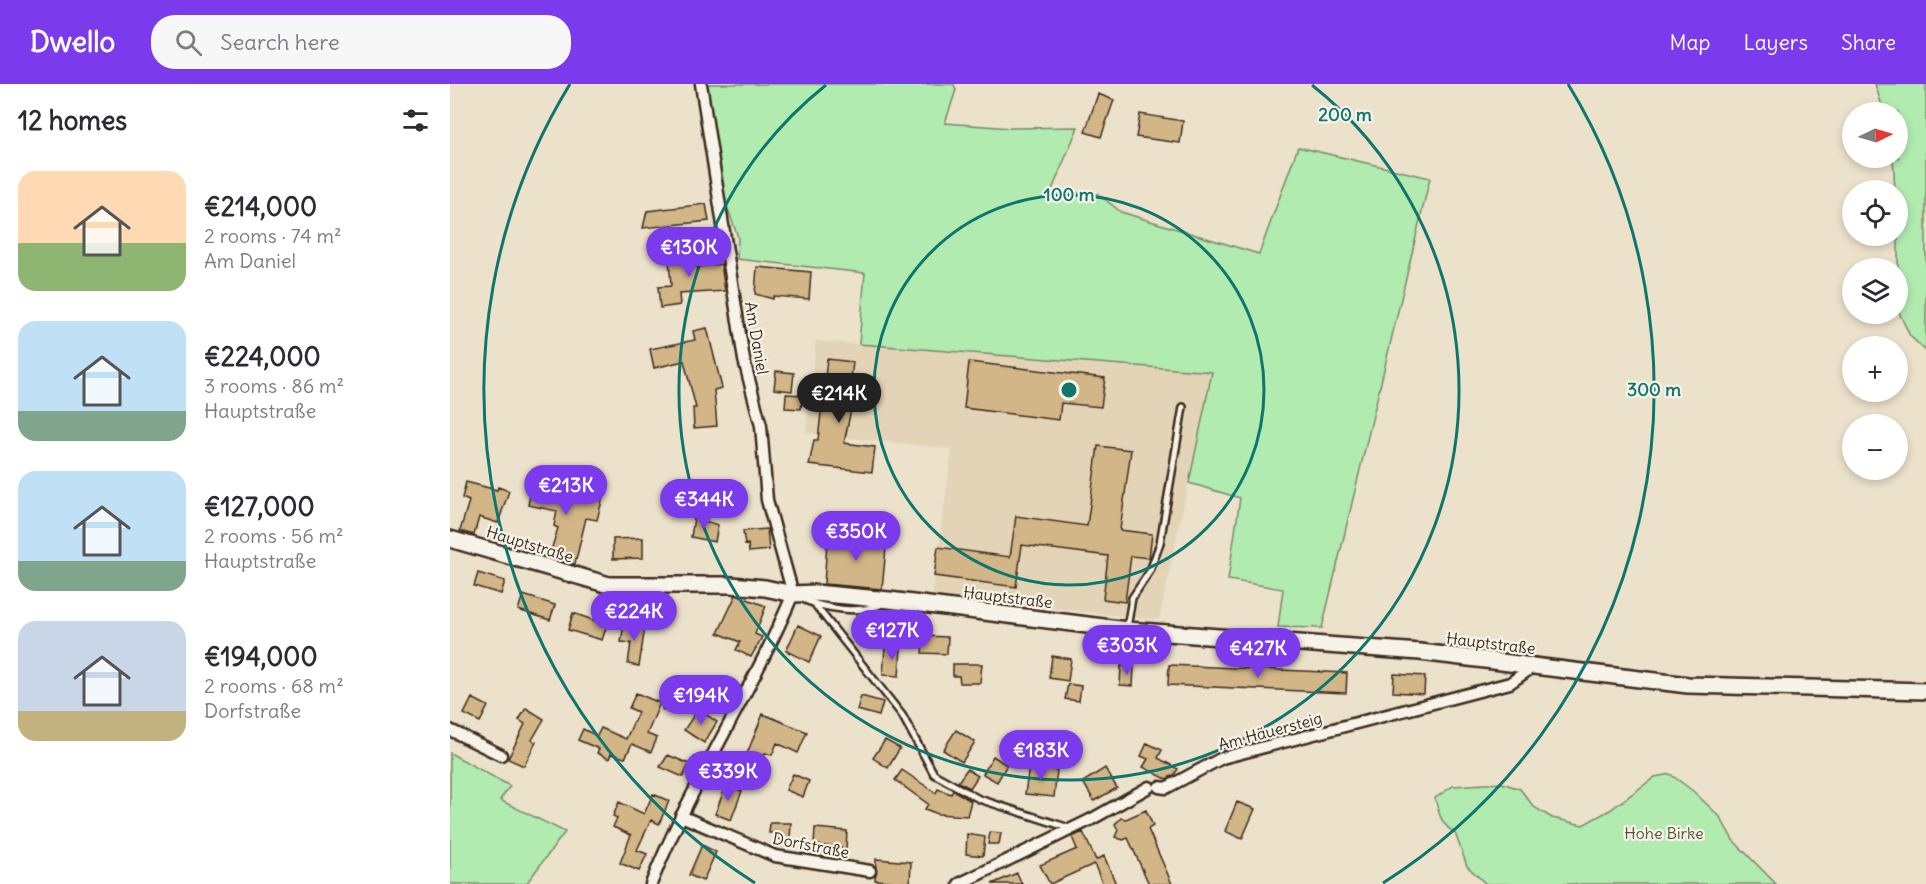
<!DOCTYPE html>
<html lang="en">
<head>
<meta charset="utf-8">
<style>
  :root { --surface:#fff; --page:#f7f7f7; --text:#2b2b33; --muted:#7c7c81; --accent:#7c3aed }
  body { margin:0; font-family:Delius,sans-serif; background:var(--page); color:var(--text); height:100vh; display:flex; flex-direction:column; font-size:22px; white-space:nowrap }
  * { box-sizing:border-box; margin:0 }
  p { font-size:20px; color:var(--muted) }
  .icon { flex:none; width:33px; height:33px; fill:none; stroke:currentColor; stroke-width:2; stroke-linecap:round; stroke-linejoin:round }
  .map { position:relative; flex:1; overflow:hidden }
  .sheet { display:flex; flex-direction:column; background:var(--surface); width:450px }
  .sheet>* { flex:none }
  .needle { width:39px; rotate:85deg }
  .controls { position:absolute; left:1392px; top:18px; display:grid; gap:12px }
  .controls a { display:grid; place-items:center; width:66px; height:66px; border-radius:50%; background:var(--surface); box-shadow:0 3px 9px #0003; font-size:30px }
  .price { position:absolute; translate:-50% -51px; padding:0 14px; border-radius:21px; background:var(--accent); color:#fff; font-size:20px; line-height:39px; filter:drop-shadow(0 2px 3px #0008) }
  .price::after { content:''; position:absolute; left:50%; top:36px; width:18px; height:14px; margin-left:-9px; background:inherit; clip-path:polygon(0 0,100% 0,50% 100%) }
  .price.selected { background:#222; color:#fff }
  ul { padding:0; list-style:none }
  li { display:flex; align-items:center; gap:18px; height:150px; padding:0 18px }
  li span { display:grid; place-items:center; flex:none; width:168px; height:120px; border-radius:18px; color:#555 }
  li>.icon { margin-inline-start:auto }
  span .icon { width:72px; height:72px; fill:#fffc; stroke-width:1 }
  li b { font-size:26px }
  h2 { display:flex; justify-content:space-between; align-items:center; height:72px; padding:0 18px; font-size:26px }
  header { display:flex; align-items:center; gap:36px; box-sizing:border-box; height:84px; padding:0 30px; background:var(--accent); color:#fff }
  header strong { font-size:28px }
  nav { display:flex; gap:33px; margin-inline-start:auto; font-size:21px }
  .search { width:420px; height:54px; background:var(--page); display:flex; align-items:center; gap:15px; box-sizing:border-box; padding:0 21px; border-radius:24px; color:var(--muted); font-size:22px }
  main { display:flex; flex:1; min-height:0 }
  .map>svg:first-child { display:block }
</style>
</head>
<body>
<header>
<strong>Dwello</strong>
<div class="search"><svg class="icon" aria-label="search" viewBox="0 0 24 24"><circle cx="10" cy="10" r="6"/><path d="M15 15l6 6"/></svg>Search here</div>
<nav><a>Map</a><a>Layers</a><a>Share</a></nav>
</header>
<main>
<section class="sheet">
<h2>12 homes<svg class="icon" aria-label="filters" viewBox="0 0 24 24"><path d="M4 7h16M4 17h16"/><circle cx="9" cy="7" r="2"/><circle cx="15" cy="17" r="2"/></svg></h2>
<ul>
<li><span style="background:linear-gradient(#ffd9b3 60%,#8fb573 0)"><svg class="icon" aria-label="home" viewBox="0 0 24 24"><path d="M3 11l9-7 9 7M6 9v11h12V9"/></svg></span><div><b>€214,000</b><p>2 rooms · 74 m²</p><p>Am Daniel</p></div></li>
<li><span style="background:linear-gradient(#bfe0f5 75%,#7fa58c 0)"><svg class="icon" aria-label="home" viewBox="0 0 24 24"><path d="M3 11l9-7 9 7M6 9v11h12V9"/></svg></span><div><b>€224,000</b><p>3 rooms · 86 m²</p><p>Hauptstraße</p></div></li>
<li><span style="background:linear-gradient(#bfe0f5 75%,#7fa58c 0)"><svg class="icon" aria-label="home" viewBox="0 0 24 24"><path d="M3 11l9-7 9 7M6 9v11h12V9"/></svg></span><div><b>€127,000</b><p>2 rooms · 56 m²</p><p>Hauptstraße</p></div></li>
<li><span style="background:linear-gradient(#c9d6e8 75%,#c2b280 0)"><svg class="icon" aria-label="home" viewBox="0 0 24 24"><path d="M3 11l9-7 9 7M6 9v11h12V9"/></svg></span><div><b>€194,000</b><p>2 rooms · 68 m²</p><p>Dorfstraße</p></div></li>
</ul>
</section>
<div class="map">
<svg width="1476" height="800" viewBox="0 0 1476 800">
  <rect width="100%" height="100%" fill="#ece1cb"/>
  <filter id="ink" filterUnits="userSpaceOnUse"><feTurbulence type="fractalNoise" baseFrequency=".0167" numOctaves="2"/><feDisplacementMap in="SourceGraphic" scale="12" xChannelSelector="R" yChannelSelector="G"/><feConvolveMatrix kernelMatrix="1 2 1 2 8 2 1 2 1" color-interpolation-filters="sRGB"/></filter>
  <g filter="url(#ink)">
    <path fill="#e4d4b7" d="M366,257L762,288L709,536L482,511L502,365L356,349Z"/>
    <path fill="#b1ebb0" stroke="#768a67" stroke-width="1.5" d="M256,0H504L506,6L495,39L561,44L628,43L601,108L648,110L671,128L809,170L848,63L980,94L872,544L828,543L833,505L778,496L790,414L739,399L762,288L409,260L415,189L287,175L288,153L275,117Z
      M1425,0H1476V267L1460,252L1448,226V106H1445L1443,74H1448V28H1434Z
      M0,669L60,702L50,716L115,748L76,800H0Z
      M1220,690L1243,707L1270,733L1283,756L1326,800H1036L1017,782L1005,749C991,741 989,730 985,714L1003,702L1052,699L1070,705L1084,723L1102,734L1133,741L1160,726L1205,693Z"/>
    <path fill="#d2b687" stroke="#3b2a1e" stroke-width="1.5" d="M648,10L664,16L651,53L635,48Z
      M690,30L733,37L730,59L686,53Z
      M256,120L259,137L193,144L197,127Z
      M237,160L240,184L271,180L275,207L229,210L230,221L210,224L208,203L221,202L218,162Z
      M307,183L361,188L359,215L323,212V215L305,210Z
      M257,244L272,304L264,306L267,342L244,344L243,324H246L234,277L204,284L200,265L245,256L243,247Z
      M377,275L403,278L400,304H404L403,316L394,359L425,363L422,388L359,381L364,356H368Z
      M519,278L655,294L651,323L611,319L609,336L514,324Z
      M326,287L344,289L342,307L324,305Z
      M336,310L353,311L351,325L335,324Z
      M648,362L681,366L670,446L702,450L699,474L681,472L675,518L653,515L658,472L572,461L566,503L484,492L488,463L560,473L566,432L637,442Z
      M83,397L153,413L147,436L136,434L125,480L99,473L108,444L104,442L107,427L78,421Z
      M16,398L47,406L48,403L59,407L48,439L29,433L24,451L10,447L19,417L12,414Z
      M244,434L268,441L265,458L241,453Z
      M317,445L319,466L299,468L298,460L295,461L293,447Z
      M391,450L437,454L432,505L374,500L377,459L390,460Z
      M193,454V474L163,475V455Z
      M28,489L55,497L51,510L24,502Z
      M73,511L105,521L100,536L68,526Z
      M286,511L316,522L305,550L312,553L301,573L286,566L290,558L268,549Z
      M123,529L157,541L152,556L118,546Z
      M412,538L425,540L424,551L434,552L433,562L410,560Z
      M174,540L195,543L189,582L178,580L181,559L171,558Z
      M348,541L371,552L359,578L336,567Z
      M473,552L498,553L497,570L472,569Z
      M435,563L451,564L449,592L433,591Z
      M602,572L621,575L618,597L599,594Z
      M503,580H532L530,599H510L509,592H503Z
      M719,581L897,589L896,609L718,601Z
      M671,582H684L683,602L670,601Z
      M944,590L975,592L974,610L943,608Z
      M618,600L631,602L629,617L615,615Z
      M186,609L210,619L197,650L207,654L201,668L182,660L175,674L161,670L159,675L147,669L149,665L128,656L133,645L147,652L151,644L176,655L188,628L179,624Z
      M217,612L230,618L224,630L212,625Z
      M411,612L433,618L429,632L407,626Z
      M22,614L38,622L30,638L14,630Z
      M76,624L94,635L82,656L86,658L74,682L58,675L75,640L69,636Z
      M248,625L267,638L254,659L234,646Z
      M313,630L357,648L348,669L327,659L322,671L315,669L309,683L294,677Z
      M506,646L525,658L512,678L493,666Z
      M435,656L450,664L438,684L423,674Z
      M697,659L712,666L708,674L728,685L724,691L716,695L693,683L698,675L691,672Z
      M218,671L239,680L233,693L210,683Z
      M543,672L557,681L547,698L533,690Z
      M579,679L587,684L607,686L604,713L575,710L578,689L575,682Z
      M655,684L667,704L644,717L633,698Z
      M517,685L528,692L520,704L508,698Z
      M452,686L486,709L488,705L501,710L503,706L521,717L517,732L488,730L475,725L478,720L445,696Z
      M343,690L359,697L353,713L336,706Z
      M276,701L292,707L281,736L265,730Z
      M203,710L219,717L209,740L201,736L187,766L197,770L189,787L170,779L181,751L163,743L167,734L163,732L169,718L194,730Z
      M787,718L805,725L792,755L775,747Z
      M696,726L703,742L698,745L722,800H699L678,754L673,756L665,753L668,746L665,740L671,734L676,735Z
      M320,739H341L340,756L325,755V749H319Z
      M365,744L397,747L396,764L364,761Z
      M540,748L551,749L549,760H538Z
      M633,748L646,776L654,772L666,800H653L644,780L600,800L590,781L627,765L622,753Z
      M517,750L535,753L533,772L516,770Z
      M252,761L266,768L253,797L239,791Z
      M426,775L461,778L460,799L425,796Z
      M567,789L572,800H542Z"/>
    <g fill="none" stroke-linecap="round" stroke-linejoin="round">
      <g stroke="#3b2a1e" stroke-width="10">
        <path id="lane" d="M350,514C372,524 412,532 434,519
          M366,522L452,631L484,690L529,715L619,744
          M677,544L682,514L700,487L710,459L733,323"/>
      </g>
      <g stroke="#3b2a1e" stroke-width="15">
        <path id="street" d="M0,646L51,671
          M709,703L716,704L772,674L1060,599L1084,582
          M231,732L325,772L420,787
          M201,800C241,700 301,609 343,510L317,416L311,342L294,276L251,0
          M509,800L642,735L699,703"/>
      </g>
      <g stroke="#3b2a1e" stroke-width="20">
        <path id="secondary" d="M0,455L159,501H281L315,504L343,510L365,509L439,516L677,546L970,568L1238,601L1476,607"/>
      </g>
      <use href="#lane" stroke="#f7f3e8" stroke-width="5"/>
      <use href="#street" stroke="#f7f3e8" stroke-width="10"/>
      <use href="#secondary" stroke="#f7f3e8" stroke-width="15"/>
    </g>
  </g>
  <g fill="none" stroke="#0f766e" stroke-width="3">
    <circle cx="619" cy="306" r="195"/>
    <path d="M862 1A390 390 0 1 1 376 1"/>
    <path d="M305 799A585 585 0 0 1 120 0M1118 0A585 585 0 0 1 933 799"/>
  </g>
  <g text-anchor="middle" stroke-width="4.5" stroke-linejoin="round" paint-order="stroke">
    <g font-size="16" fill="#3b2a1e" stroke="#f7f3e8">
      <text transform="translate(307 254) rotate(80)" y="6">Am Daniel</text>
      <text transform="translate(80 460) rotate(17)" y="6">Hauptstraße</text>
      <text transform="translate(558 513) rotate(7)" y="6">Hauptstraße</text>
      <text transform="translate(1041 559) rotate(7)" y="6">Hauptstraße</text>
      <text transform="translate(820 647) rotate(-15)" y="6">Am Häuersteig</text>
      <text transform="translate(361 761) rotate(11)" y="6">Dorfstraße</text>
    </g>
    <g font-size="16" fill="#53513b" stroke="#f7f3e8">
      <text x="1214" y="755">Hohe Birke</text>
    </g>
  </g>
  <circle cx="619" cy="306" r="9" fill="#0f766e" stroke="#f7f3e8" stroke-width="3"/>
  <g font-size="18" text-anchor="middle" font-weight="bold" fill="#0f766e" stroke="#f7f3e8" stroke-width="4.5" stroke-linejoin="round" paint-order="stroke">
    <text x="895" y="37">200 m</text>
    <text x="619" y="117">100 m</text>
    <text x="1204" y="312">300 m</text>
  </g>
</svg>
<div class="controls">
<a><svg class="needle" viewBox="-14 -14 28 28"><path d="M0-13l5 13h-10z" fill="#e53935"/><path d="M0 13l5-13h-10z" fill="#7c7c81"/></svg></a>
<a><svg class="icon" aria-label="locate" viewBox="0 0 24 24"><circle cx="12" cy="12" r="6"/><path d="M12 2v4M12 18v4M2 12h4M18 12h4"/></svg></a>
<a><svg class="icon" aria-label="layers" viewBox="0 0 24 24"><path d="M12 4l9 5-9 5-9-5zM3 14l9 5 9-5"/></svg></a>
<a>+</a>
<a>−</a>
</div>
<b class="price" style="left:239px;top:194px">€130K</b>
<b class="price selected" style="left:389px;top:340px">€214K</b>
<b class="price" style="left:116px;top:432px">€213K</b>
<b class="price" style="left:254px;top:446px">€344K</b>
<b class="price" style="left:406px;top:478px">€350K</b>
<b class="price" style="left:184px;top:558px">€224K</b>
<b class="price" style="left:442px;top:577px">€127K</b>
<b class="price" style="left:677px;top:592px">€303K</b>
<b class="price" style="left:808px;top:595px">€427K</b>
<b class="price" style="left:251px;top:642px">€194K</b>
<b class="price" style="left:591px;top:697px">€183K</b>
<b class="price" style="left:278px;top:718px">€339K</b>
</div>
</main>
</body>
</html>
